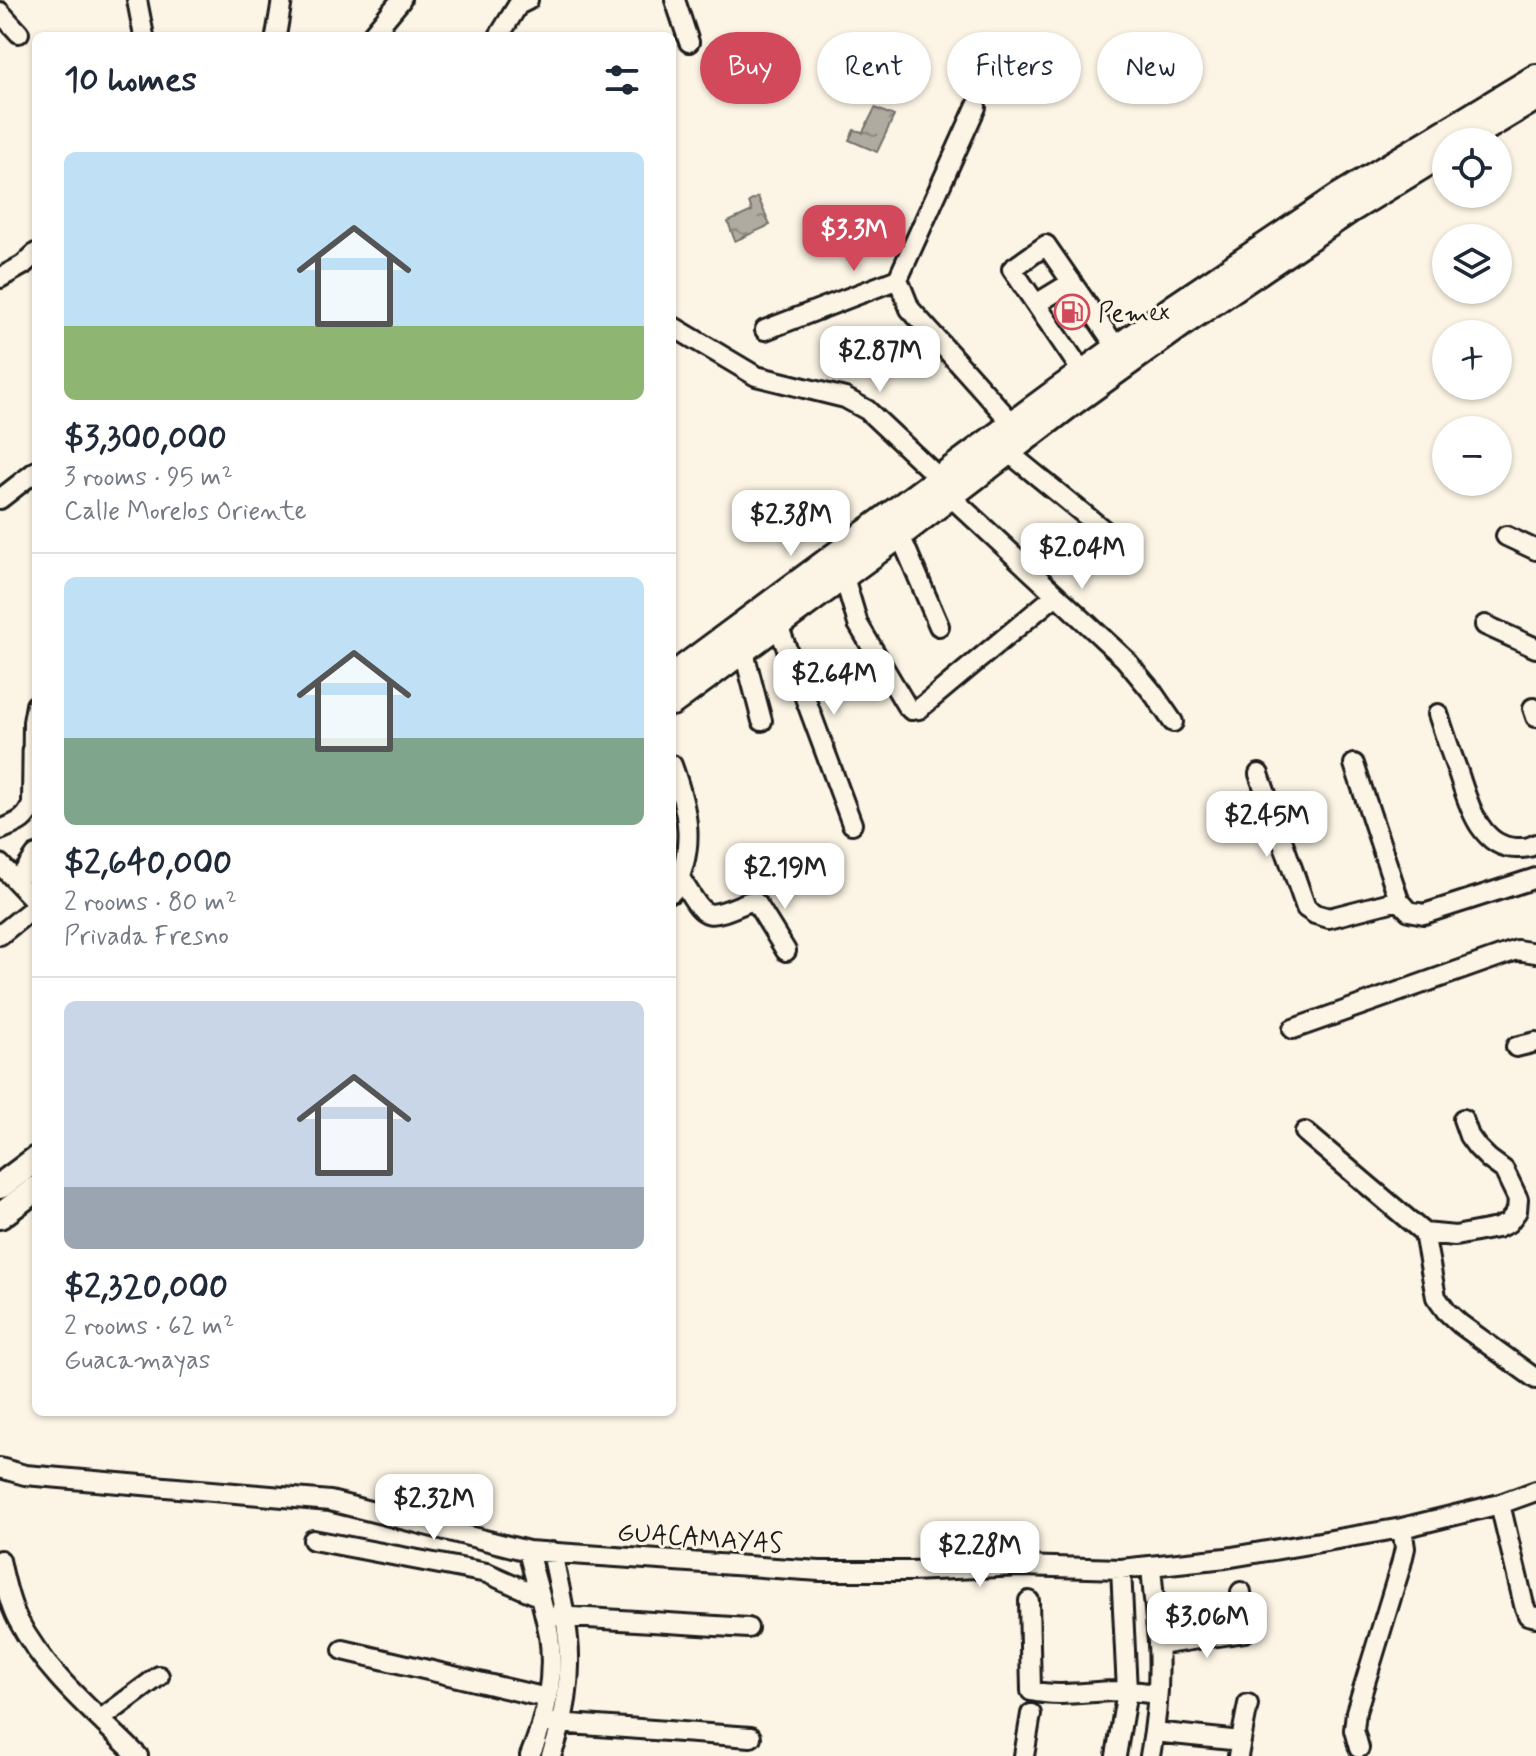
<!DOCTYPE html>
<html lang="en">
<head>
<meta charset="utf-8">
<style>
  :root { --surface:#fff; --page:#f6f6f7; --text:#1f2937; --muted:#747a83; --line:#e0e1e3; --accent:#d1495b }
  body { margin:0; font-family:Mynerve,sans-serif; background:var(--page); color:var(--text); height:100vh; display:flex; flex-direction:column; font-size:30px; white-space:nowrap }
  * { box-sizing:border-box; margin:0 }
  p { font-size:26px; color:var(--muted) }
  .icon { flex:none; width:44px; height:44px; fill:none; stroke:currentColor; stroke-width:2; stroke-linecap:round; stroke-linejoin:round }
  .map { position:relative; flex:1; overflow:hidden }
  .sheet { position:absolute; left:32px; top:32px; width:644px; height:1384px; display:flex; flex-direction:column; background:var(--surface); border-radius:12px; box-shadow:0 2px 6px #0004 }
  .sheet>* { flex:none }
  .banner { position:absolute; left:700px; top:32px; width:716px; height:72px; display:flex; gap:16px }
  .buttons { position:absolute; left:1432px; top:128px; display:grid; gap:16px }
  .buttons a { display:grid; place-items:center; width:80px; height:80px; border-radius:50%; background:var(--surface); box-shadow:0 2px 6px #0004; font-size:40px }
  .price { position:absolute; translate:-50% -68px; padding:0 18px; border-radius:16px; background:#fff; color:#222; font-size:26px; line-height:52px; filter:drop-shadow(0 2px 4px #0008) }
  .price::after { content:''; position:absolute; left:50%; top:48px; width:24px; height:18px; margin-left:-12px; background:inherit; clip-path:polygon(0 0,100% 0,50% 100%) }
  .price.on { background:var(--accent); color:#fff }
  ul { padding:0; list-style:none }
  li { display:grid; align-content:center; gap:16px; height:424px; padding:0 32px }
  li+li { border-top:2px solid var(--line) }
  li span { display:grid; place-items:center; height:248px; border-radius:12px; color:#555 }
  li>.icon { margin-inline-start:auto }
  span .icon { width:144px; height:144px; fill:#fffc; stroke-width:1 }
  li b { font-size:34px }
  h2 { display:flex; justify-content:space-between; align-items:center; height:96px; padding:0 32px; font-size:34px }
  .pill { padding:0 28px; border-radius:36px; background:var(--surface); box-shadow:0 2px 6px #0004; font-size:28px; line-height:72px }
  .pill.on { background:var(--accent); color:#fff }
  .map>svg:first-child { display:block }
</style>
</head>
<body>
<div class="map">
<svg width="1536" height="1756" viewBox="0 0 1536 1756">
  <defs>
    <pattern id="water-ripples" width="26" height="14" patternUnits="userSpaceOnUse" patternTransform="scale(2)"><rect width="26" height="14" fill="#b0aba1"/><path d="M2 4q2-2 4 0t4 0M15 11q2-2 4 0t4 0" fill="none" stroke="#8e8a82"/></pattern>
  </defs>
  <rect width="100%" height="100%" fill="#fcf5e5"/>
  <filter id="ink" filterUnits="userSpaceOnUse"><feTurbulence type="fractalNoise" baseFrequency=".0125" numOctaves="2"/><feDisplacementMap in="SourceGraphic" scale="16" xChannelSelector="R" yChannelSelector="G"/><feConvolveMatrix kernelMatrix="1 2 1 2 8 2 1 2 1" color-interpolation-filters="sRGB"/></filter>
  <g filter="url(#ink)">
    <path fill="url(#water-ripples)" stroke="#75726c" stroke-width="2" d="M875,108L894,116L877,152L849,140L854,130L863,132Z
      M758,197L770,225L735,241L728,222L752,211L749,202Z"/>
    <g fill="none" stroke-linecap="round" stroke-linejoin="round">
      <g stroke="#1c1c1c" stroke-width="24">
        <path id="minor" d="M137,0L144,36
          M675,0L689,42
          M0,12L19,33
          M276,36L282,0
          M371,36L401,0
          M499,36L518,5L528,0
          M0,278L23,265L36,253
          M898,279L976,107
          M1036,304L1072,282
          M672,326L756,376L845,398L867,410L939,478
          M765,330L898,279L910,309L1013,424
          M1083,373L1012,269L1046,245L1117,348
          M1008,452L1117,541
          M950,496L1125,659L1153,693L1173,722
          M0,499L36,471
          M900,535L939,626
          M1506,536L1536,550
          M844,577L858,624L906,705L911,710L919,709L1056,595
          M778,625L852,824
          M1485,625L1536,648
          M746,649V660L762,721
          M1533,708L1536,717
          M1438,714C1444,732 1450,751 1457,769C1467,798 1478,849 1518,848C1525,848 1529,848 1536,844
          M1354,764L1399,900L1409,911L1424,914L1536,878
          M672,765C688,809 697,850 672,892
          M1259,774L1306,908L1315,914L1329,918L1399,900
          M0,830C16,823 26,821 32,804L33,722L36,705
          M0,864L36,902
          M680,878C706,918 701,922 748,902L753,901L757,904L786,951
          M17,882L36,855
          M0,935L36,906
          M1293,1029L1517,950L1536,953
          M1516,1047L1536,1042
          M1305,1132L1424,1233L1436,1297L1446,1311L1460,1324L1536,1379
          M1424,1233L1455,1236L1497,1228L1508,1223L1517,1211L1518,1199L1504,1170L1489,1159L1477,1147L1469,1136L1463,1119
          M0,1468L25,1475L330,1501L528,1551L820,1571H910L1021,1566L1121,1569L1226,1558L1402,1528L1500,1504L1536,1491
          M1500,1504L1524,1605L1528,1615L1536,1617
          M313,1540L487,1573L539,1596
          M528,1551C535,1579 544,1607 549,1635C555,1675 546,1719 530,1756
          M0,1560C4,1579 9,1603 18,1620C46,1674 96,1714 138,1756
          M1029,1601L1031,1691C1061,1698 1095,1690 1126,1691C1136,1691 1147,1693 1157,1694
          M556,1616L748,1628
          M1158,1645L1245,1632L1241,1592
          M343,1650L547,1698
          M101,1719L159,1676
          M542,1722L751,1737
          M1154,1732L1241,1741
          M1359,1748L1354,1730L1356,1712L1401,1565L1405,1548L1402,1528
          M551,1756C565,1720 572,1677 568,1639C565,1610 558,1581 552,1552
          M1024,1756L1031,1714
          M1116,1756L1127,1691L1121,1569
          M1150,1756C1157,1719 1160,1680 1158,1642C1156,1617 1153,1592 1151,1566
          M1238,1756L1248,1704"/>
      </g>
      <g stroke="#1c1c1c" stroke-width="30">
        <path id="major" d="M1463,142L1536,98
          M672,676L1058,390L1174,307L1339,196L1536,77
          M672,703L900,535L1067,407L1185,322L1349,211L1446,152
          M0,1186L36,1159
          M0,1216L36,1189"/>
      </g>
      <use href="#minor" stroke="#fcf5e5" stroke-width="18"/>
      <use href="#major" stroke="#fcf5e5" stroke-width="24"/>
    </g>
  </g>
  <defs>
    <g id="fuel-ring" transform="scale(1.8)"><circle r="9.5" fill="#fcf5e5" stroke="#d1495b" stroke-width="1.5"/><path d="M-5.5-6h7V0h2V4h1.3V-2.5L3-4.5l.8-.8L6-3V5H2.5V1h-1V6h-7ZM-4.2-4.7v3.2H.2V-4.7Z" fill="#d1495b"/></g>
  </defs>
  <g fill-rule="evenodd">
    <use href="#fuel-ring" x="1072" y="312"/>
  </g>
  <g text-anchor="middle" stroke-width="6" stroke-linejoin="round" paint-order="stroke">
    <g font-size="26" fill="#1c1c1c" stroke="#fcf5e5" text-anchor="start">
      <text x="1098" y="321">Pemex</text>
    </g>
    <g font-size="26" fill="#1c1c1c" stroke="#fcf5e5">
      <text transform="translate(700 1537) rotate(4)" y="9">GUACAMAYAS</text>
    </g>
  </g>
</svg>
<div class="buttons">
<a><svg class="icon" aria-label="locate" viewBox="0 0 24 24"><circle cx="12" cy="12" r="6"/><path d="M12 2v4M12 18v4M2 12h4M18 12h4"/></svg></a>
<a><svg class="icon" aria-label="layers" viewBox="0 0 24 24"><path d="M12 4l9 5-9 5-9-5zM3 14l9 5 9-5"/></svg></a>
<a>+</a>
<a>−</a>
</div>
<b class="price on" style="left:854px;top:273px">$3.3M</b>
<b class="price" style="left:880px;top:394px">$2.87M</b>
<b class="price" style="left:791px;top:558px">$2.38M</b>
<b class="price" style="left:1082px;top:591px">$2.04M</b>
<b class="price" style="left:834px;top:717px">$2.64M</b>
<b class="price" style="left:1267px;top:859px">$2.45M</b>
<b class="price" style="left:785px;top:911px">$2.19M</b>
<b class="price" style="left:434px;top:1542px">$2.32M</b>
<b class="price" style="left:980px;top:1589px">$2.28M</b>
<b class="price" style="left:1207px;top:1660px">$3.06M</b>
<div class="banner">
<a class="pill on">Buy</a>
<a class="pill">Rent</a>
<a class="pill">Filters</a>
<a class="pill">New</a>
</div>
<section class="sheet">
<h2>10 homes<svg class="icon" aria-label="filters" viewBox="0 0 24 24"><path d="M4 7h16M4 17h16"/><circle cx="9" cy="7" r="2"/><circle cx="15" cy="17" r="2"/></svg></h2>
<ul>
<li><span style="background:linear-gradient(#bfe0f5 70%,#8fb573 0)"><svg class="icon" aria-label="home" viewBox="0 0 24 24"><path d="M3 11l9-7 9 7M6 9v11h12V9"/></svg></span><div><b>$3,300,000</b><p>3 rooms · 95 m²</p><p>Calle Morelos Oriente</p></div></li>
<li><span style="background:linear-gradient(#bfe0f5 65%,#7fa58c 0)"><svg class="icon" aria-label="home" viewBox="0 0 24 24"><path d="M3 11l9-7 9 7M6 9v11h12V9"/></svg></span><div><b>$2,640,000</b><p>2 rooms · 80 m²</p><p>Privada Fresno</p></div></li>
<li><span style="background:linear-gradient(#c9d6e8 75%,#9aa5b1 0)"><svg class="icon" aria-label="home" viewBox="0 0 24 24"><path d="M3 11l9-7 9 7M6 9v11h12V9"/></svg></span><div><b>$2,320,000</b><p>2 rooms · 62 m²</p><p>Guacamayas</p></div></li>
</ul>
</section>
</div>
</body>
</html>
